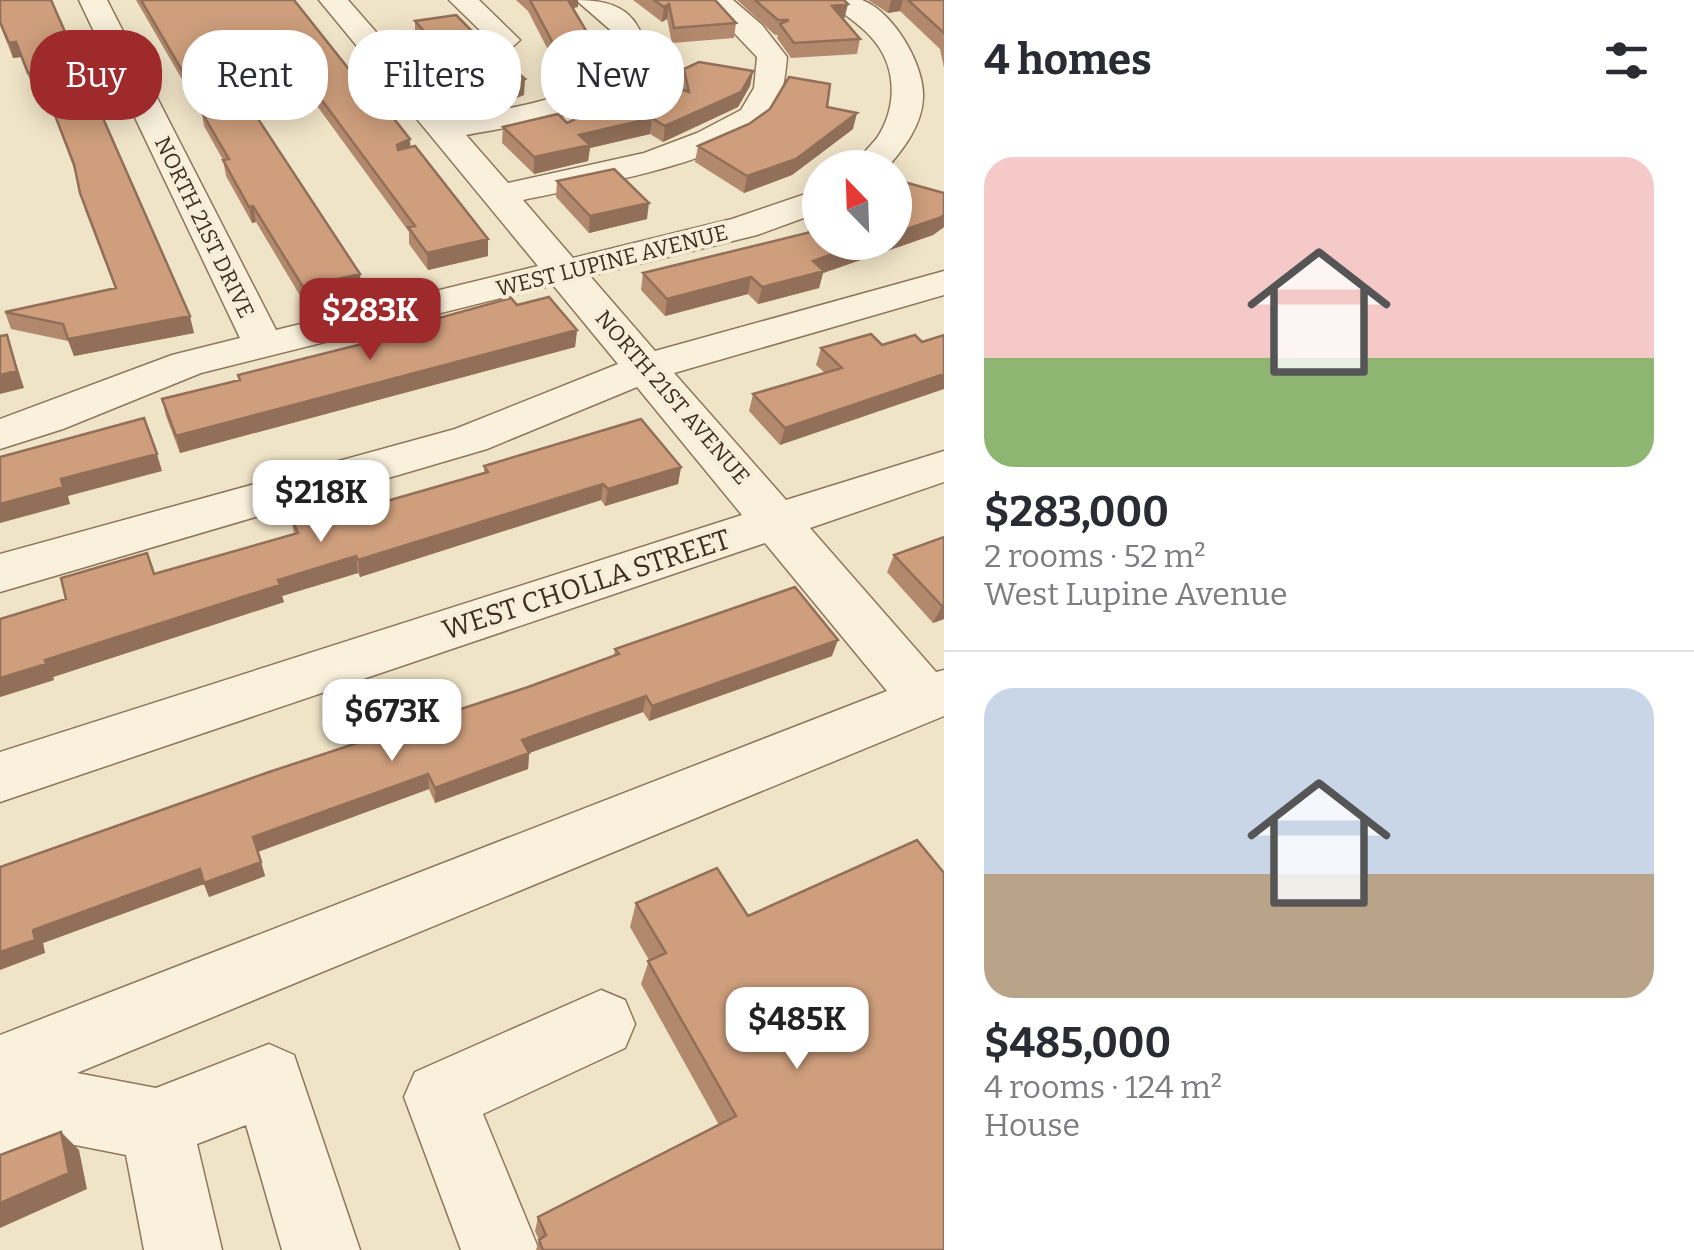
<!DOCTYPE html>
<html lang="en">
<head>
<meta charset="utf-8">
<style>
  :root { --surface:#fff; --page:#f2f2f3; --text:#2b2b33; --muted:#7c7c81; --line:#e1e1e2; --accent:#9e2a2b }
  body { margin:0; font-family:Bitter,serif; background:var(--page); color:var(--text); height:100vh; display:flex; flex-direction:column; font-size:38px; white-space:nowrap }
  * { box-sizing:border-box; margin:0 }
  p { font-size:32px; color:var(--muted) }
  .icon { flex:none; width:55px; height:55px; fill:none; stroke:currentColor; stroke-width:2; stroke-linecap:round; stroke-linejoin:round }
  .map { position:relative; flex:1; overflow:hidden }
  .details { display:flex; flex-direction:column; background:var(--surface); width:750px }
  .details>* { flex:none }
  .guide { position:absolute; left:30px; top:30px; width:762px; height:90px; display:flex; gap:20px }
  .needle { width:65px; rotate:337deg }
  .fabs { position:absolute; left:802px; top:150px; display:grid; gap:20px }
  .fabs a { display:grid; place-items:center; width:110px; height:110px; border-radius:50%; background:var(--surface); box-shadow:0 5px 25px #0003; font-size:50px }
  .price { position:absolute; translate:-50% -85px; padding:0 22px; border-radius:20px; background:#fff; color:#222; font-size:32px; line-height:65px; filter:drop-shadow(0 2px 5px #0008) }
  .price::after { content:''; position:absolute; left:50%; top:60px; width:30px; height:22px; margin-left:-15px; background:inherit; clip-path:polygon(0 0,100% 0,50% 100%) }
  .price.selected { background:var(--accent); color:#fff }
  ul { padding:0; list-style:none }
  li { display:grid; align-content:center; gap:20px; height:530px; padding:0 40px }
  li+li { border-top:2px solid var(--line) }
  li span { display:grid; place-items:center; height:310px; border-radius:30px; color:#555 }
  li>.icon { margin-inline-start:auto }
  span .icon { width:180px; height:180px; fill:#fffc; stroke-width:1 }
  li b { font-size:42px }
  h2 { display:flex; justify-content:space-between; align-items:center; height:120px; padding:0 40px; font-size:42px }
  .chip { padding:0 35px; border-radius:40px; background:var(--surface); box-shadow:0 5px 25px #0003; font-size:35px; line-height:90px }
  .chip.selected { background:var(--accent); color:#fff }
  main { display:flex; flex:1; min-height:0 }
  .map>svg:first-child { display:block }
</style>
</head>
<body>
<main>
<div class="map">
<svg width="944" height="1250" viewBox="0 0 944 1250">
  <rect width="100%" height="100%" fill="#f0e4c8"/>
  <g fill="none" stroke-linecap="round" stroke-linejoin="round">
    <g stroke="#8d765c" stroke-width="3">
      <path id="minor" d="M79,0H107L276,330L538,266L319,0H348L404,64L461,55L487,43L490,40L449,0H479L520,40L495,63L418,80L451,118C501,110 588,100 619,57L615,34L576,0C619,0 640,13 648,57C643,65 638,76 630,83C593,116 514,126 466,135L508,183L644,153L697,133L741,110L754,88L757,57L703,0H733L762,25L787,57C785,80 782,104 765,122C722,164 583,187 523,200L573,258L732,219L820,189V212L757,235L590,276L655,351L944,271V295L674,373L786,500L944,451V482L810,528L936,672L944,670V716L77,1073L156,1088L269,1044L294,1055L360,1250H282L246,1125L197,1144L222,1250H144L126,1155L75,1145L0,1176V1035L887,691L765,543L0,802V752L742,515L637,387L487,449L0,592V554L455,429L618,364L553,285L201,373L63,429L0,449V419L172,355L240,338Z
        M830,0C840,0 854,0 862,0C894,12 925,66 923,98C922,125 904,148 887,168H851C859,157 869,148 877,138C898,106 897,65 871,37C859,23 841,14 830,0Z
        M601,990L625,1000L635,1024L625,1048L483,1114L539,1250H461L404,1097L415,1072Z"/>
    </g>
    <use href="#minor" fill="#faf1dc" fill-rule="evenodd"/>
  </g>
  <path fill="#b2896c" d="M0,0L194,333L74,356L68,341L11,329L5,312L115,288L85,210L76,174L51,107L46,108L39,87L33,88L21,57L13,58L0,25Z
    M136,0H294L410,147L488,256L428,270L409,244V232L312,99L253,110L362,290L305,304L256,222L252,223L226,176L223,160L204,126L202,114Z
    M516,0H578V7L573,8L601,56L600,71L593,75L581,64L561,75L528,11Z
    M633,0H715L736,23L734,38L672,43L667,19L662,22Z
    M737,0H844L848,4L844,19H843L860,39L857,54L791,58L777,38L778,35H775Z
    M868,0H944V68L940,49L900,11L888,13Z
    M415,21L472,46L434,56L415,36Z
    M449,63L524,95L493,107L479,110L450,78Z
    M684,69L753,71L750,86L738,107L663,142L650,134L590,148L588,161L534,174L502,143L503,127L567,123L683,90L682,84Z
    M827,107L853,129L792,175L744,193L695,162L698,146Z
    M557,181L647,219L589,233L556,197Z
    M944,193V227L933,235L823,273L819,288L758,304L748,294L665,316L641,290L643,273L807,233L809,227Z
    M517,305L577,330L575,347L180,453L166,416L162,399L239,380L238,375L403,334V328Z
    M922,342L780,445L749,411L753,394L825,373L816,365L821,348Z
    M484,466L681,467L678,484L605,506L601,500L360,577L358,573L282,596L284,602L53,677L54,680L0,697L154,574L294,534L291,517L359,509L484,473Z
    M944,537V619L933,623L887,572L894,555Z
    M615,649L832,656L649,721L643,712L529,753L528,769L435,803L429,789L258,852L265,876L209,897L204,884L43,943L45,953L0,867L528,687L614,656Z
    M636,903L944,1250H536L539,1240L535,1231L538,1217L719,1125L641,984L649,960L630,927Z"/>
  <path fill="#916f58" d="M565,0H578V7L564,9Z
    M891,0H903L900,11L888,13Z
    M669,4L667,19L662,22L664,7Z
    M848,4L844,19L828,21L832,6Z
    M472,31V46L434,56L433,41Z
    M16,42L21,57L13,58L9,43Z
    M582,49L581,64L561,75L562,60Z
    M601,56L600,71L593,75L594,60Z
    M753,71L750,86L738,107L663,142L665,126Z
    M34,72L39,87L33,88L28,73Z
    M525,79L524,95L493,107L479,110V94Z
    M310,84L312,99L246,112L243,96Z
    M42,92H46L51,107L46,108Z
    M857,113L853,129L792,175L744,193L747,176Z
    M652,118L650,134L590,148L588,161L534,174V157L579,135Z
    M410,139L411,155L398,161L397,145Z
    M649,203L647,219L589,233L590,216Z
    M253,206L256,222L252,223L249,207Z
    M944,215V227L933,235L823,273L819,288L758,304L762,287L813,261L867,242H895V233Z
    M488,239V256L428,270L427,253Z
    M360,274L362,290L305,304L303,287Z
    M751,277L748,294L665,316L667,299Z
    M190,316L194,333L74,356L68,339Z
    M577,330L575,347L180,453L176,436Z
    M7,335L24,388L0,394V375Z
    M944,374V389L780,445L785,428Z
    M157,454L162,471L68,496L70,504L0,523V504L61,479Z
    M681,467L678,484L605,506L608,489Z
    M603,484L601,500L360,577L358,560Z
    M356,556L358,573L282,596L284,602L53,677L54,680L0,697V678L45,660L278,580Z
    M944,605V619L933,623L942,606Z
    M838,640L832,656L649,721L652,706Z
    M646,696L643,712L521,756L522,740Z
    M529,753L528,769L435,803V788Z
    M428,774L429,789L257,852L253,837Z
    M261,862L265,876L209,897L204,884L43,943L45,953L0,970V952L33,930L200,869Z
    M61,1132L79,1150L87,1189L0,1228V1203Z"/>
  <path fill="#cf9f7d" stroke="#916f58" stroke-width="2.5" d="M0,0H51L190,316L68,339L63,324L5,312L116,288L80,193L74,164L46,92H42L34,72L28,73L16,42L9,43L0,22Z
    M141,0H294L386,116L391,115L410,139L397,145L398,150L415,146L488,239L427,253L408,227L415,226L310,84L243,96L360,274L303,287L253,206L249,207L223,160L229,159L201,111L205,110Z
    M530,0H568L601,56L594,60L582,49L562,60Z
    M654,0H715L736,23L674,28L669,4L664,7Z
    M755,0H844L848,4L832,6L860,39L794,43L780,24L789,20H778Z
    M908,0H944V33Z
    M456,15L472,31L433,41L415,21Z
    M492,52L525,79L494,92L479,94L449,63Z
    M699,62L753,71L741,92L665,126L652,118L579,135L590,145L534,157L503,127L558,114L567,123L658,81L689,92L684,69Z
    M789,77L830,84L827,107L857,113L796,159L747,176L698,146L749,124L770,109Z
    M614,169L649,203L590,216L557,181Z
    M904,182L944,193V215L939,218L895,233V188Z
    M820,223V242H867L813,261L824,271L762,287L751,277L667,299L643,273L815,231L809,227Z
    M549,297L577,330L176,436L162,399L240,380L238,375L406,333L403,328L511,298L517,305Z
    M871,334L882,345L915,335L922,342L944,335V374L785,428L753,394L842,368L821,348Z
    M7,335L17,371L0,375V336Z
    M144,418L157,454L61,479L63,487L0,504V457Z
    M641,419L681,467L608,489L603,484L358,560L356,556L278,580L280,585L45,660L46,664L0,678V619L66,599L61,578L147,553L154,574L298,533L291,517L354,499L359,509L488,472L484,466Z
    M944,537V605L942,606L894,555Z
    M795,587L838,640L652,706L646,696L522,740L529,753L435,788L428,774L253,837L261,862L204,883L200,869L33,930L35,940L0,952V867L269,772L528,687L619,654L615,649Z
    M917,840L944,873V1250H543L539,1240L546,1235L538,1217L736,1116L648,961L666,953L636,903L717,868L748,916Z
    M61,1132L69,1173L0,1203V1155Z"/>
  <g text-anchor="middle" stroke-width="8" stroke-linejoin="round" paint-order="stroke">
    <g font-size="22" fill="#3d2e20" stroke="#f7eed8">
      <text transform="translate(205 227) rotate(64)" y="8">NORTH 21ST DRIVE</text>
      <text transform="translate(612 260) rotate(-14)" y="8">WEST LUPINE AVENUE</text>
      <text transform="translate(673 397) rotate(49)" y="8">NORTH 21ST AVENUE</text>
    </g>
    <g font-size="28" fill="#3d2e20" stroke="#f7eed8">
      <text transform="translate(586 584) rotate(-18)" y="10">WEST CHOLLA STREET</text>
    </g>
  </g>
</svg>
<div class="fabs">
<a><svg class="needle" viewBox="-14 -14 28 28"><path d="M0-13l5 13h-10z" fill="#e53935"/><path d="M0 13l5-13h-10z" fill="#7c7c81"/></svg></a>
</div>
<b class="price selected" style="left:370px;top:363px">$283K</b>
<b class="price" style="left:321px;top:545px">$218K</b>
<b class="price" style="left:392px;top:764px">$673K</b>
<b class="price" style="left:797px;top:1072px">$485K</b>
<div class="guide">
<a class="chip selected">Buy</a>
<a class="chip">Rent</a>
<a class="chip">Filters</a>
<a class="chip">New</a>
</div>
</div>
<section class="details">
<h2>4 homes<svg class="icon" aria-label="filters" viewBox="0 0 24 24"><path d="M4 7h16M4 17h16"/><circle cx="9" cy="7" r="2"/><circle cx="15" cy="17" r="2"/></svg></h2>
<ul>
<li><span style="background:linear-gradient(#f6c9c9 65%,#8fb573 0)"><svg class="icon" aria-label="home" viewBox="0 0 24 24"><path d="M3 11l9-7 9 7M6 9v11h12V9"/></svg></span><div><b>$283,000</b><p>2 rooms · 52 m²</p><p>West Lupine Avenue</p></div></li>
<li><span style="background:linear-gradient(#c9d6e8 60%,#b9a48a 0)"><svg class="icon" aria-label="home" viewBox="0 0 24 24"><path d="M3 11l9-7 9 7M6 9v11h12V9"/></svg></span><div><b>$485,000</b><p>4 rooms · 124 m²</p><p>House</p></div></li>
</ul>
</section>
</main>
</body>
</html>
